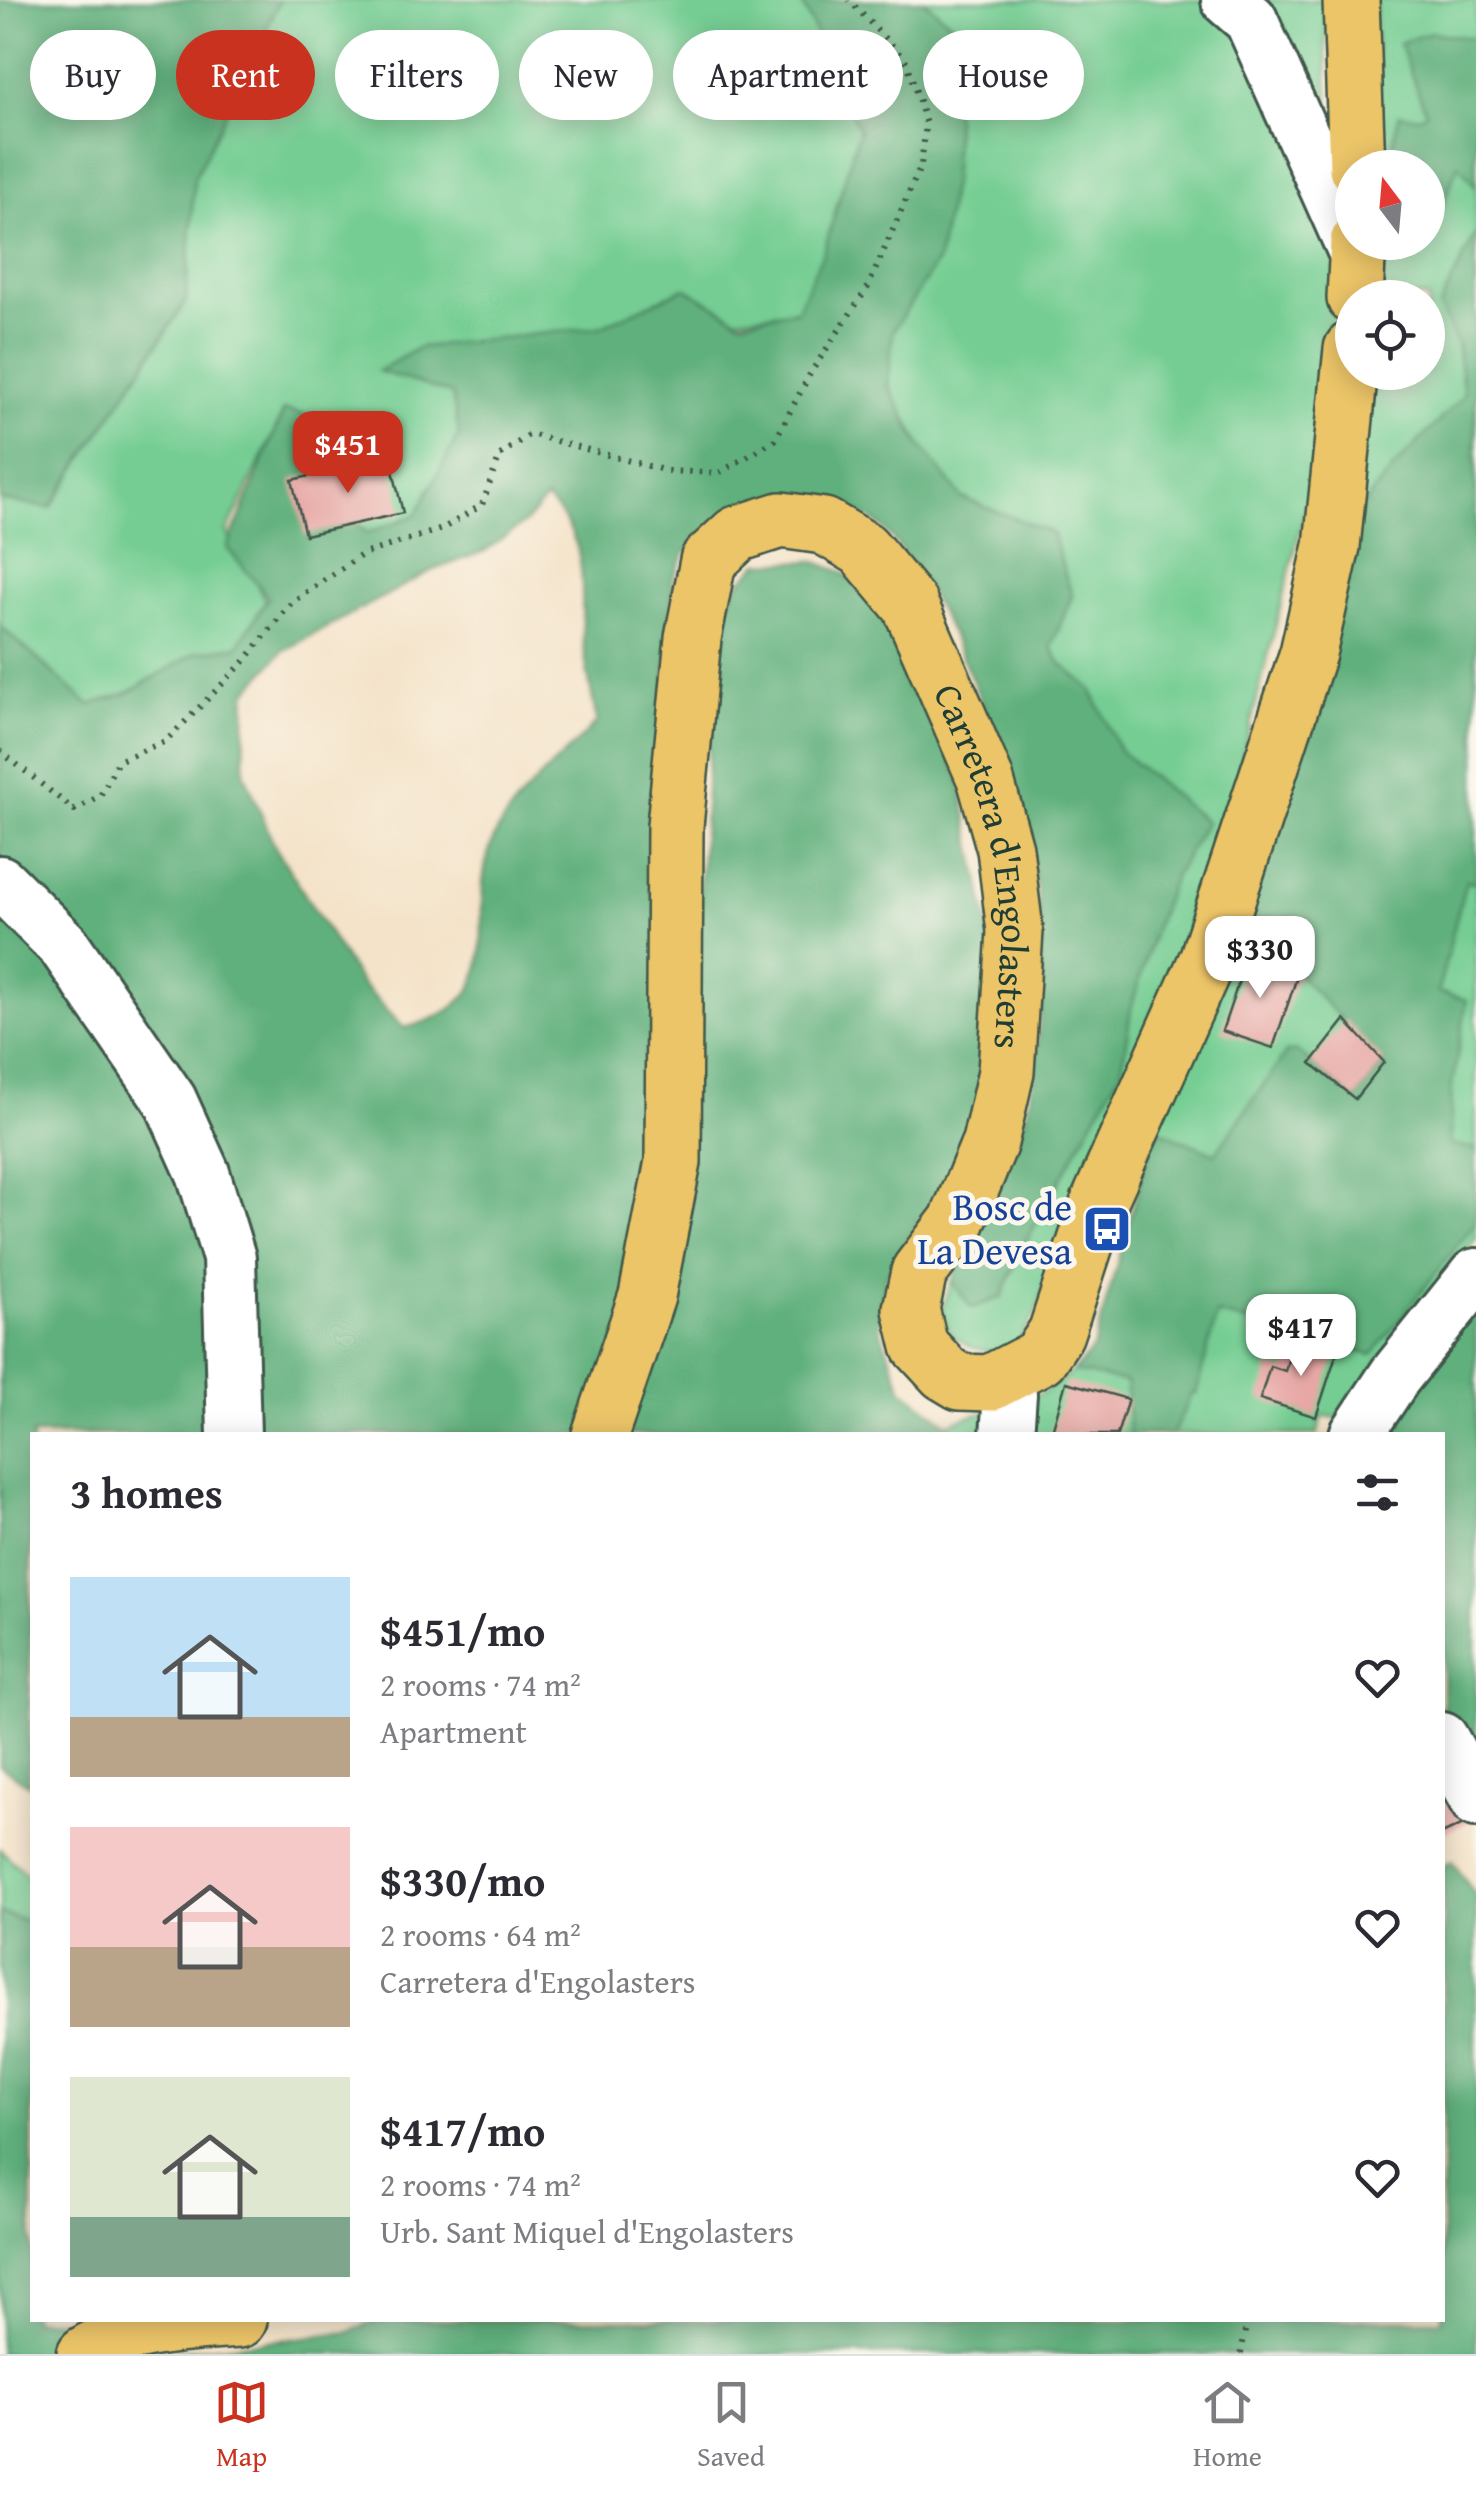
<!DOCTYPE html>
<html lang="en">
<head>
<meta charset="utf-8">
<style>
  :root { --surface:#fff; --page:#f7f7f7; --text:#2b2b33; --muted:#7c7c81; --line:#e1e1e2; --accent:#c8321e }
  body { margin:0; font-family:"Gentium Book Plus",serif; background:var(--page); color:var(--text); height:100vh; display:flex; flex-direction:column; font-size:38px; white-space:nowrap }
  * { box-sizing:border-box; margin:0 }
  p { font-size:32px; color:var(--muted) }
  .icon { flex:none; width:55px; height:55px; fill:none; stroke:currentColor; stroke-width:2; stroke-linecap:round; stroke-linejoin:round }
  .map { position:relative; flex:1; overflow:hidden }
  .side { position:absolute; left:30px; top:1432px; width:1415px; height:890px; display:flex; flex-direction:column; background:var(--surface); border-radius:0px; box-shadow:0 5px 25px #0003 }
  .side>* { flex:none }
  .hud { position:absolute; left:30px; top:30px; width:1418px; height:90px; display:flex; gap:20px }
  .needle { width:65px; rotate:344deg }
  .buttons { position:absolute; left:1335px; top:150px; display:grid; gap:20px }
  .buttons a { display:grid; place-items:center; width:110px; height:110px; border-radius:50%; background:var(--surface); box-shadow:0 5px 25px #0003; font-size:50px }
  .price { position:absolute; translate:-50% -85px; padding:0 22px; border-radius:20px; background:#fff; color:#222; font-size:32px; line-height:65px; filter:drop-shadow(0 2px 5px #0008) }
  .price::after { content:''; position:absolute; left:50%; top:60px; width:30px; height:22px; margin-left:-15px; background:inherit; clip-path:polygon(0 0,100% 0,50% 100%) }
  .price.selected { background:var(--accent); color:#fff }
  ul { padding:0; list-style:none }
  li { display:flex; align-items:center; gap:30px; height:250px; padding:0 40px }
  li span { display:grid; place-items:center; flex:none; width:280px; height:200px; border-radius:0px; color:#555 }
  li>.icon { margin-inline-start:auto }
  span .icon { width:120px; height:120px; fill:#fffc; stroke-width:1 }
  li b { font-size:42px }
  h2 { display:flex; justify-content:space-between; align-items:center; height:120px; padding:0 40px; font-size:42px }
  .chip { padding:0 35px; border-radius:45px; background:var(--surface); box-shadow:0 5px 25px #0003; font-size:35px; line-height:90px }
  .chip.selected { background:var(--accent); color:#fff }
  .dock { display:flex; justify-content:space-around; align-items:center; height:140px; border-top:2px solid var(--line); background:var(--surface); font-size:28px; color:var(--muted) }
  .dock a { display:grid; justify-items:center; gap:5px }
  .dock .selected { color:var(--accent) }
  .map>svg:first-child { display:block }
</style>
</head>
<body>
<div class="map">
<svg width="1476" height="2354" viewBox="0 0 1476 2354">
  <rect width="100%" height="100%" fill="#fbf7ec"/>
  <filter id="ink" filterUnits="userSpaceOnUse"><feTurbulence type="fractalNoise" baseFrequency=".01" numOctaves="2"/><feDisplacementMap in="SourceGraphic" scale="20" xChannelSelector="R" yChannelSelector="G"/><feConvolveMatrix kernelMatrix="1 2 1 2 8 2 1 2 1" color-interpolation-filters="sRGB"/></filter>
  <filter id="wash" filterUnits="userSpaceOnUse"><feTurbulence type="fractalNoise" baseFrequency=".0048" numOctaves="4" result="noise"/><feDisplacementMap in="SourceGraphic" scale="40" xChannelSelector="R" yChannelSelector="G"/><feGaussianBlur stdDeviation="2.25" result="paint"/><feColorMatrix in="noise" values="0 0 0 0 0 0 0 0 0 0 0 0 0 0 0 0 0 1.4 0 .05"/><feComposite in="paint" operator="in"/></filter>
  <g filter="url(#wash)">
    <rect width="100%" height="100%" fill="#f4e3c9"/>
    <path fill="#75cd93" stroke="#4a8564" stroke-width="2.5" d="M280,0H801L859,130L824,251L797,310L737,318L685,288L600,327L414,350L386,367L452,394L459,434L416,515L367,534L338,508L284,411L227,532L266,601L238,646L191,656L121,696L89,705L0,626V500L51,508L186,301L194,179Z
      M923,0H1324L1337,309L1313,479L1219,848L1146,1040L1092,1152L1055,1247L1036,1313L1016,1345L994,1352L973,1348L952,1336L941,1312L952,1282L972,1307L1002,1297L1018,1256L1122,1068L1131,1009L1171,870L1206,822L1119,750L1091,689L1061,664L1051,647L1072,596L1052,533L962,498L921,446L888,384L893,331L938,260L952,183L956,118L948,86L975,43Z
      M1375,0H1476V1239L1379,1360L1347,1419L1323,1416L1317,1435H951L948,1424C1013,1400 1044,1408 1093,1349L1372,373L1428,372V298L1376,297L1378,243L1428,242V168L1380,167Z
      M0,1849L32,1880V1922L0,1913Z"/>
    <path fill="#60b07d" stroke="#407658" stroke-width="2.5" fill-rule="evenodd" d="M0,0H280L194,179L186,301L50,508L0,500Z
      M801,0H923L975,43L982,73L975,88L948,87L956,118L952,183L938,260L893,331L888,384L917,441L962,498L1052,533L1072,596L1051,647L1061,664L1091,689L1119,750L1206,822L1174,877L1156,924L1131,1009L1122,1068L1018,1256L1002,1297L972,1308L952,1282C974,1218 1018,1160 1031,1094C1043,1037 1044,938 1036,881C1023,793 945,583 878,524C868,515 851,510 838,504L686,551L673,578L655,820L693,991L717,623L738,584L759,563L813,561L843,572L874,605L923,690L960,782L993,950L987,1083L959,1172L915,1226L886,1277L879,1327L903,1390L948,1424L951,1435H32L29,1785L0,1766V626L89,705L126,694L197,652L238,646L268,597L227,548L284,410L342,423L376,446L344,490L338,508L367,533L416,515L459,434L452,394L378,371L421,347L600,327L685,288L741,321L797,310L824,251L859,130ZM546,499C591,540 580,582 583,637C585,665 592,694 597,722C568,753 517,794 498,830C454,913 529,998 404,1028L359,981L275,847L244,772L246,693L283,651L431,571L485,551L527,521Z
      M1432,32L1476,39V187L1458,164L1438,218L1428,223V168L1388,167L1399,114L1418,117L1426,112L1399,43Z
      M1476,233V883L1466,880L1438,992L1467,1000L1452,1085L1450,1144L1476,1149V1222L1372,1355L1217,1314L1196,1394H1192L1172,1435H1129L1126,1382L1074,1372L1093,1349L1155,1128L1215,1154L1286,1053L1297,1051L1355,1099L1384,1063C1354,1030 1256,939 1247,904L1362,508C1391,465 1430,433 1464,394L1457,344L1439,307Z
      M1476,1302V1769L1443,1724L1442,1435H1377Z
      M1452,1861L1476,1896V2354H154L349,2332L380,2320H1442L1443,1865Z
      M0,1913L32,1922V2320H108L90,2325L43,2354H0Z"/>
    <g id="blocks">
      <path fill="#e7a7a5" d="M390,458L403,513L305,535L292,480Z
        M1248,954L1299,971L1273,1048L1222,1031Z
        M1345,1020L1384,1062L1355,1099L1311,1063Z
        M1294,1339L1337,1352L1316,1417L1260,1399L1270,1366L1285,1371Z
        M1066,1382L1128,1399L1117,1435H1051Z
        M1442,1766L1468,1822L1442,1834Z"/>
    </g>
  </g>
  <g filter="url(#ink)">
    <use href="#blocks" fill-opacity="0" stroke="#3f564a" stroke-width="2.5"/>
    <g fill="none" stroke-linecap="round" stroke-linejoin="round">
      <g stroke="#3f564a" stroke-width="58">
        <path id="minor" d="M1228,0L1251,20L1358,259
          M0,882L64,946L170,1100L203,1173L229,1258L234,1435
          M1004,1378L1010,1394L1007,1435
          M1356,1435L1395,1376L1476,1275
          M1442,1739L1476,1800"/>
      </g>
      <g stroke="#3f564a" stroke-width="60">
        <g id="major">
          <path d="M1351,0L1357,168"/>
          <path d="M1355,298L1358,242"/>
          <path id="s1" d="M600,1435L647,1296L673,1162L675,826L693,638L708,561L737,534L781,520L824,526L863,549L910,605L985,778L1005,849L1015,931L1006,1072L990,1142L957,1222L919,1272L911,1309L920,1346L945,1373L960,1382L990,1383L1040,1357L1056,1333L1099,1202L1207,960L1308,653L1332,546L1352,349"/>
          <path d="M85,2354C132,2324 185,2324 239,2320"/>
        </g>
      </g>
      <path stroke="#3f564a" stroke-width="6" stroke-dasharray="2.5 8" stroke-linecap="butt" d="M0,751L74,810L100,796L118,761L166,741L244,662L292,602L363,554L442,529L482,505L500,455L530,434L667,471L719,473L775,440L811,372L868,287L921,165L926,124L907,62L849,0
        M1241,2354L1247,2320"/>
      <use href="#minor" stroke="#fff" stroke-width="52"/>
      <use href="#major" stroke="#ecc569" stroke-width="55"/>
    </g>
  </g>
  <defs>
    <g id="bus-square" transform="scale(2.5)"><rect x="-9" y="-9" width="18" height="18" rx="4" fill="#1a4fb4" stroke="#fbf7ec"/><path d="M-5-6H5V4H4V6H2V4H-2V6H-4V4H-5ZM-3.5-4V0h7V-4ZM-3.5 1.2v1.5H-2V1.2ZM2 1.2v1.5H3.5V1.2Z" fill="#fff"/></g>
  </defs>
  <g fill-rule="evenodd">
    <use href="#bus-square" x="1107" y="1229"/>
  </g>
  <g text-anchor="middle" stroke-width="10" stroke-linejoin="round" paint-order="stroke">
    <g font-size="38" fill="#1f3d34" stroke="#fbf7ec">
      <text dy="13" stroke="none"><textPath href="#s1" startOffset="1410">Carretera d'Engolasters</textPath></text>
    </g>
    <g font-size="38" fill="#164399" stroke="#fbf7ec" text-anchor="end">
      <text x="1072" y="1220">Bosc de<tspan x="1072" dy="44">La Devesa</tspan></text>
    </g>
  </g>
</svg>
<div class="buttons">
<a><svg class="needle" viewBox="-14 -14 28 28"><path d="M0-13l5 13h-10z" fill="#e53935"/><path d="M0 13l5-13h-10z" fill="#7c7c81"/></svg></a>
<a><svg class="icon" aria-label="locate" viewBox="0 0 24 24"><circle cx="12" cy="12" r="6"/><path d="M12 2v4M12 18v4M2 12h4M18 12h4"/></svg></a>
</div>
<b class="price selected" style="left:348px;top:496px">$451</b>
<b class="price" style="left:1260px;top:1001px">$330</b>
<b class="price" style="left:1301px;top:1379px">$417</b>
<div class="hud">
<a class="chip">Buy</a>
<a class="chip selected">Rent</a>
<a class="chip">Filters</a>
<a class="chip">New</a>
<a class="chip">Apartment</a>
<a class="chip">House</a>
</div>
<section class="side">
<h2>3 homes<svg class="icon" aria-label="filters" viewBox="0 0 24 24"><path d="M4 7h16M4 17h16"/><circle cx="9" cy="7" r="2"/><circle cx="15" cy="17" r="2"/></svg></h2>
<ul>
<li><span style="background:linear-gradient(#bfe0f5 70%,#b9a48a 0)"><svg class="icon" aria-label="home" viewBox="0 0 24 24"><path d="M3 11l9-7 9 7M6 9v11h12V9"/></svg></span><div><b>$451/mo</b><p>2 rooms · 74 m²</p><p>Apartment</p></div><svg class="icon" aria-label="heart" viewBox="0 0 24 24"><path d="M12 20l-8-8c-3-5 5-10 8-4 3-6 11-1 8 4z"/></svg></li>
<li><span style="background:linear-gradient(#f6c9c9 60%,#b9a48a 0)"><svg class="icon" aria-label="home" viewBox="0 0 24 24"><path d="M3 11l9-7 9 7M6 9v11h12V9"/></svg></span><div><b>$330/mo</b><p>2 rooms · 64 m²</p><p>Carretera d'Engolasters</p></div><svg class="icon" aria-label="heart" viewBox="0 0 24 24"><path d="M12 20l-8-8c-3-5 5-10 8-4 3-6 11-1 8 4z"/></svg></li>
<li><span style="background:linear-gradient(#dfe7d0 70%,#7fa58c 0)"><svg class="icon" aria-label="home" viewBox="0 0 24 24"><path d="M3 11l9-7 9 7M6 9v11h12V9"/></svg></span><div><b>$417/mo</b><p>2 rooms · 74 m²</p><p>Urb. Sant Miquel d'Engolasters</p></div><svg class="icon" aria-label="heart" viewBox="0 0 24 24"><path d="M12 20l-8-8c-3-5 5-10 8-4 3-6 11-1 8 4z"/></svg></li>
</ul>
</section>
</div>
<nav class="dock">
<a class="selected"><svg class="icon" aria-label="map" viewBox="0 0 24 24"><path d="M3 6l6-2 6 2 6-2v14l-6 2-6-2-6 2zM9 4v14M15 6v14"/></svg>Map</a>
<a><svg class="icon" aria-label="saved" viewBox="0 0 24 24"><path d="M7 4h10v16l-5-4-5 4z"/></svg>Saved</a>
<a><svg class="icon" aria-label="home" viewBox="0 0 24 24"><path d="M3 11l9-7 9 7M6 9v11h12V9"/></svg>Home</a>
</nav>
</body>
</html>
